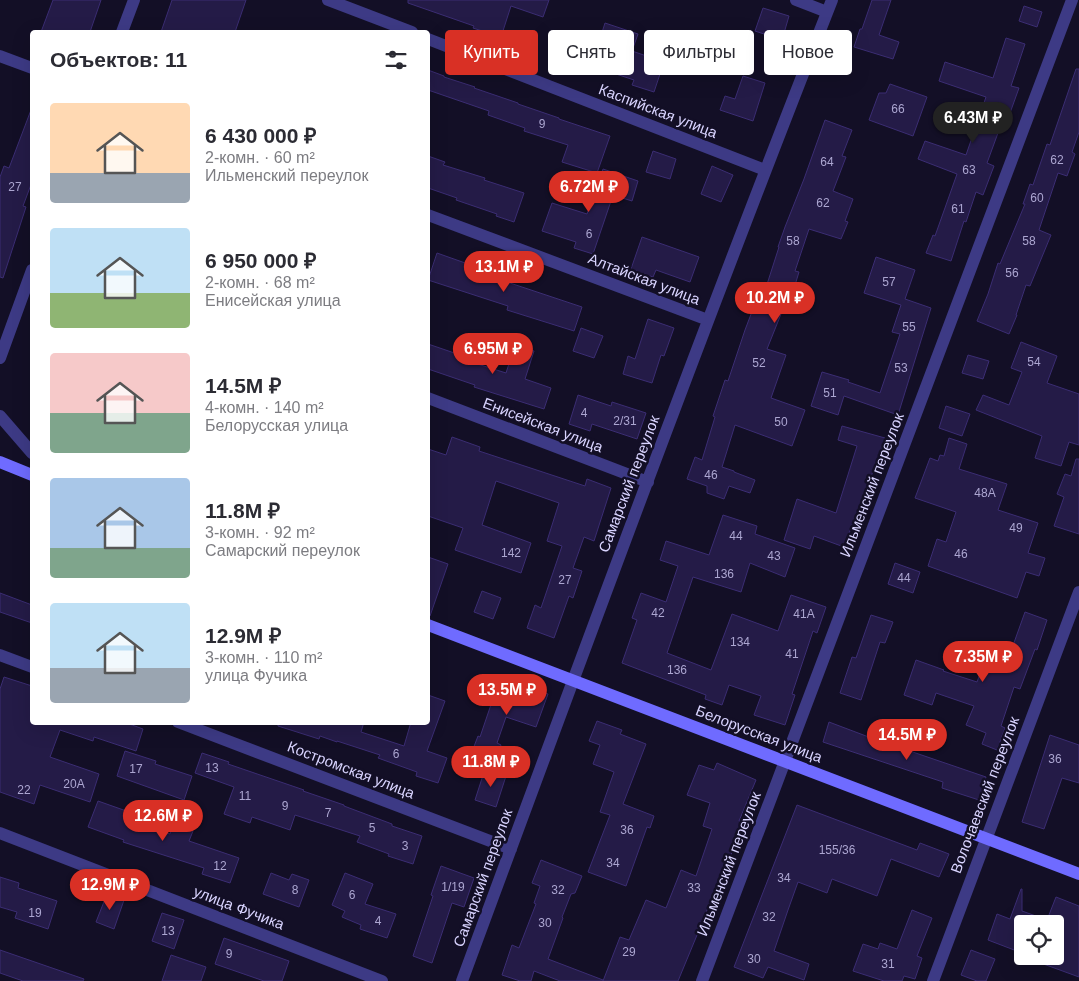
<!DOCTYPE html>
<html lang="ru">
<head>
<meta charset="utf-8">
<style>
  :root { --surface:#fff; --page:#f7f7f7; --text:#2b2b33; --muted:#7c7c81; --accent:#d93025 }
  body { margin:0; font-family:Helvetica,sans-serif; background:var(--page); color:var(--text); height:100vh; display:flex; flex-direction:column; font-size:19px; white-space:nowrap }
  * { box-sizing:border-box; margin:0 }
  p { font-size:16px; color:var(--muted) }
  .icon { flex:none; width:28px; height:28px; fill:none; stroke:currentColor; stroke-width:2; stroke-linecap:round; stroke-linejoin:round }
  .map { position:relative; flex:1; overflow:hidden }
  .details { position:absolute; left:30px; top:30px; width:400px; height:695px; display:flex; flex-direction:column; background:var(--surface); border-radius:5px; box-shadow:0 5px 20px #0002 }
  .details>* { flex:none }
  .guide { position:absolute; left:445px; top:30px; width:475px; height:45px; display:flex; gap:10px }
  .tools { position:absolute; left:1014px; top:915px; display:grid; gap:10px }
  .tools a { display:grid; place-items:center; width:50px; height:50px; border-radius:5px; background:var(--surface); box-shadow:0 5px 20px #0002; font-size:25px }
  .price { position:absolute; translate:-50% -42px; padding:0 11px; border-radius:18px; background:var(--accent); color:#fff; font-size:16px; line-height:32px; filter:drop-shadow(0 1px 2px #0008) }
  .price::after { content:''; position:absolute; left:50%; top:30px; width:15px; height:11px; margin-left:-8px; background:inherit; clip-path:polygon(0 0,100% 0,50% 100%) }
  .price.current { background:#222; color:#fff }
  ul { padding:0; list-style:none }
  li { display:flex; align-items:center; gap:15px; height:125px; padding:0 20px }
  li span { display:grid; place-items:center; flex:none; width:140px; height:100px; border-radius:5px; color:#555 }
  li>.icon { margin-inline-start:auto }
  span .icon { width:60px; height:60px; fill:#fffc; stroke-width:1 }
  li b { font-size:21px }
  h2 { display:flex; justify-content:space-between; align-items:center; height:60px; padding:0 20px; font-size:21px }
  .tag { padding:0 18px; border-radius:5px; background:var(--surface); box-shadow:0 5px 20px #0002; font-size:18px; line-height:45px }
  .tag.current { background:var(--accent); color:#fff }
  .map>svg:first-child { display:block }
</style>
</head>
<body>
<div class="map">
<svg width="1079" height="981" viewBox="0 0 1079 981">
  <rect width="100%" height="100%" fill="#130f26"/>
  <path fill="#241b47" stroke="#3b2d73" d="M53,0H101L90,32H41Z
    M172,0H246L235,32H161Z
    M408,0H549L543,17L511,6L501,37L473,28L474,26L408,3Z
    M872,0H891L879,35L899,42L893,59L854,47L860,29H862Z
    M1024,6L1042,12L1037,27L1019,21Z
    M763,8L789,16L782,40L755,31Z
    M605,23L638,34L632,51L664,62L654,92L632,85L634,80L577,61L575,66L555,59L563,33L598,45Z
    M1006,38L1025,44L1011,86L1019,88L1010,113L1006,111L987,163L994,166L983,195L976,192L966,222L964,221L951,261L926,253L933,235L935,236L957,174L918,159L925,141L966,155L986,97L939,81L945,62L993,78Z
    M1076,69H1079V132L1072,152L1075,154L1067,176L1058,173L1039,230L1051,235L1030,286L1026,285L1016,315H1017L1009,334L977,321L988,294L998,263L1000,264L1025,204H1023L1030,184L1033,185L1047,144L1050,145Z
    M428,70L444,76V77L475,87L474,88L518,103V104L559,118V119L610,136L597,173L562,162L568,145L524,131L525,128L488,115L489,111L428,90Z
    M743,76L765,83L753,121L720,110L725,96L735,99Z
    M890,84L927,97L913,136L869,120L879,93H886Z
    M31,110H32V182L23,206L26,207L3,278L0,277V177L4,166L9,168Z
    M825,120L852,130L842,156L846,157L833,191L853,199L845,221L848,222L841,239L809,229L795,271L799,272L792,295L789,294L767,349L786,355L771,398L805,410L792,446L735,425L722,467L734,471V472L755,480L750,493L729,486L724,499L707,493V486L687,479L695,457L702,460L715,417L713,416L725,380L728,381L745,330L756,301L761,303L779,247H778L785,227L804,179Z
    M653,151L676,159L670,179L646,172Z
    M428,156L445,162L443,165L485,178L484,180L524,193L514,222L496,216L497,214L456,200L457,198L428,188Z
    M712,166L733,175L721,202L701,194Z
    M603,169L638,181L632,201L613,195L593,254L574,248L576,242L542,231L552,203L587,214Z
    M642,237L699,257L690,282L656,270L653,277L631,269Z
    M437,253L468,264L467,267L499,278L498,279L582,307L574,331L507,310L508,306L428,280Z
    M876,257L915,270L905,299L931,308L898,415L844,396L838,415L811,406L822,372L849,380L848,382L880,393L900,334L892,332L901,305L864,293Z
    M648,319L674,328L664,356L661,355L652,383L623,374L628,356L635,359Z
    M581,328L603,336L594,358L573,351Z
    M1021,342L1057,356L1047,383L1079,394V445L1069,442L1061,466L1035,458L1042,436L976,410L983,395L1009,405L1022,372L1011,368Z
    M428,344L469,358L468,361L506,373L515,345L534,351L525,379L551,388L544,409L474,387L475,385L428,369Z
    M968,355L989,361L983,379L962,373Z
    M578,395L611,406L612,402L646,413L637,439L592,424L590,431L569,424Z
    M946,406L970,414L962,436L939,428Z
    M842,426L885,438L876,465H875L860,510L858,509L844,547L814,536L810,549L784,540L797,499L836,513L857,446L838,440Z
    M452,437L480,447L479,451L585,486L587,479L611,488L594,541L584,537L573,568L582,571L573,598L569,596L554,638L527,628L535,605L541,608L562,546L547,541L559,503L496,481L482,525L531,543L521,573L455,550L463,528L428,516V449L446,455Z
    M949,438L967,444L959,469L1007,484L998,510L1038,523L1028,553L1045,558L1039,576L1026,572L1017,598L928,566L937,539L946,542L956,512L915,498L930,458L938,461L940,455L944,456Z
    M1076,459H1079V534L1054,526L1064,497L1057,494L1065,474L1071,476Z
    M723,515L757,526L755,534L795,548L785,577L750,563L741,592L693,577L667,653L711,670L732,614L778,631L791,595L826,607L817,633L813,631L792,694L795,695L785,725L754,715L761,696L729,685L722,705L705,699L706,695L622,663L637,620L632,618L641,593L666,602L678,566L660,560L666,541L709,555Z
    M428,557L448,564L430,616H428Z
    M895,563L920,572L913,593L888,584Z
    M482,591L501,598L493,619L474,612Z
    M0,593L32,605V623L0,612Z
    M1025,612L1047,620L1037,650L1035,649L1020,689L1014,687L1001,726L1005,728L997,750L982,744L986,733L966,725L974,706L936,693L932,705L904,695L916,660L944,670L943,671L977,682L986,658L1006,665Z
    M871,615L893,622L885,643L880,642L861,700L840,693L852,657L856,658Z
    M4,677L32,686V722H124L143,729L136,751L94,737L93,741L60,730L50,757L99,774L90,802L40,785L34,804L0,792V689Z
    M500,678L548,694L536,727L506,717L497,743L501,745L493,765L470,757L478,736L480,737Z
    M428,695L445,701L427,751L447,758L438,783L416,776L417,772L378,758L380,755L337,741V742L320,736L319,739L278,726V722H364L361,732L404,746L411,722H428Z
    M597,721L622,730L620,734L646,744L623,804L654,816L650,828L647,827L626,886L588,872L610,815L600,812L614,772L593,764L600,745L589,741Z
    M829,722L874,739L875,737L905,747L904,749L986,777L979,800L942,788L943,782L823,742Z
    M1050,735L1079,745V783L1062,778L1044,829L1022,822Z
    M125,751L156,761L155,764L192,776L184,800L117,776Z
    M202,753L229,762L228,764L304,790L303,791L344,805V806L392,824V826L422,836L413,864L388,856L389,854L357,842L360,836L295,815L290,830L252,817L250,823L224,814L234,787L195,773Z
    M717,763L756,780L739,821L742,822L727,867L724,866L702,923L678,981H603L620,937L629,940L646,900L666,908L681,870L696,876L712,829L703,826L710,803L687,795L699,765L714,770Z
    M485,769L506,776L496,807L475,800Z
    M98,801L132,813L129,821L170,834L173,825L193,831L189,841L239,858L230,883L202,874L204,868L123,842L124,840L88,827Z
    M797,805L917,850L920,843L949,854L939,877L891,859L877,896L832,879L827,893L798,882L788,910L774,951L809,964L804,980L768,967L763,978L734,967Z
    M541,860L582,876L575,893L571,894L562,917L563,918L548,959L603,980V981H560L534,971L531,981H520L502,975L512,945L519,948L536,904L534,903L540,886L532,883Z
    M441,866L474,878L464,907L452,903L432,963L413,956L433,896L431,895Z
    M271,873L289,880L292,874L309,880L299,907L263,894Z
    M345,873L373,884L365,904L396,914L387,938L360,929L361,925L342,917L345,911L332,905Z
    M0,877L19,883L18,888L57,901L48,929L15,918L17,912L0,907Z
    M1021,889H1022V911L1047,920L1056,897L1079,906V977L1027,958V956H1055V924H1022V953L988,940L997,914L1010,919Z
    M107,894L124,900L114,929L96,922Z
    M912,910L932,918L917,956L922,958L915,979L904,976L902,981H884L853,971L863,944L878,949L880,943L897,949Z
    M162,913L184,920L174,949L152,941Z
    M224,938L289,961L282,981H264L215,964Z
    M0,950L84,979L83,981H23L0,973Z
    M971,950L995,959L986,981H977L961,975Z
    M171,955L206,967L201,981H162Z"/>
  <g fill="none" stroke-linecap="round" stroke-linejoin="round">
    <path stroke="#3d3a85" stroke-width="12" d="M328,0L412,32
      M796,0L827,12
      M428,39L765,170
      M0,56L32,68
      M428,215L708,320
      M428,398L648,482
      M0,655L32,667
      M178,722L511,849
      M0,833L382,981
      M462,981C583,653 704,325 832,0
      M702,981L1072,0
      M933,981L1079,592"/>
    <path stroke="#3d3a85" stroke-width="12" d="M122,32L134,0
      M0,358L32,270
      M0,416L32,453"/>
    <path stroke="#6f6bff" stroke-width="12" d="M0,462L32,475
      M428,625L1079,874"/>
  </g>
  <g text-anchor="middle" stroke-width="5" stroke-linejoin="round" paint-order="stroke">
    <g font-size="12" fill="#aca6d1">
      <text x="898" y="113">66</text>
      <text x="542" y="128">9</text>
      <text x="1057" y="164">62</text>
      <text x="827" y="166">64</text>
      <text x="969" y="174">63</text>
      <text x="15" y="191">27</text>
      <text x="1037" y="202">60</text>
      <text x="823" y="207">62</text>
      <text x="958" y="213">61</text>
      <text x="589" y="238">6</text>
      <text x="793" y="245">58</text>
      <text x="1029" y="245">58</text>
      <text x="1012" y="277">56</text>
      <text x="889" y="286">57</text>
      <text x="909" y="331">55</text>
      <text x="1034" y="366">54</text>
      <text x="759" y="367">52</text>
      <text x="901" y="372">53</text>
      <text x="830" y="397">51</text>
      <text x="584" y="417">4</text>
      <text x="625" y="425">2/31</text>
      <text x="781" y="426">50</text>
      <text x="711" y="479">46</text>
      <text x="985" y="497">48А</text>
      <text x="1016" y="532">49</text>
      <text x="736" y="540">44</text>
      <text x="511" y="557">142</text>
      <text x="961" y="558">46</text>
      <text x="774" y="560">43</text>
      <text x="724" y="578">136</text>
      <text x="904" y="582">44</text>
      <text x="565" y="584">27</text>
      <text x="658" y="617">42</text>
      <text x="804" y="618">41А</text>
      <text x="740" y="646">134</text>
      <text x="792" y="658">41</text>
      <text x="677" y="674">136</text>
      <text x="396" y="758">6</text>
      <text x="1055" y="763">36</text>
      <text x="212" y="772">13</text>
      <text x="136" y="773">17</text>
      <text x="74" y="788">20А</text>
      <text x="24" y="794">22</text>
      <text x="245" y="800">11</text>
      <text x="285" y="810">9</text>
      <text x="328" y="817">7</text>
      <text x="372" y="832">5</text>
      <text x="627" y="834">36</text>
      <text x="405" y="850">3</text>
      <text x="837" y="854">155/36</text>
      <text x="613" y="867">34</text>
      <text x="220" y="870">12</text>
      <text x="784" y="882">34</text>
      <text x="453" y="891">1/19</text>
      <text x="694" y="892">33</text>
      <text x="295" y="894">8</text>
      <text x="558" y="894">32</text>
      <text x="352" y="899">6</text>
      <text x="35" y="917">19</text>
      <text x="769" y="921">32</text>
      <text x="378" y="925">4</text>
      <text x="545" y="927">30</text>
      <text x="168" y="935">13</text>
      <text x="629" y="956">29</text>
      <text x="229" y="958">9</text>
      <text x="754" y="963">30</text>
      <text x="888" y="968">31</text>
    </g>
    <g font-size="15" fill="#d9d4ff" stroke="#130f26">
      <text transform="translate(658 111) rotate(21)" y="5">Каспийская улица</text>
      <text transform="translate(644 279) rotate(21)" y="5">Алтайская улица</text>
      <text transform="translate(543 425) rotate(21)" y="5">Енисейская улица</text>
      <text transform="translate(629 484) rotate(-69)" y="5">Самарский переулок</text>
      <text transform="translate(872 485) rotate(-69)" y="5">Ильменский переулок</text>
      <text transform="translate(759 734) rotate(21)" y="5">Белорусская улица</text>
      <text transform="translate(351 770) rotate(21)" y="5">Костромская улица</text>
      <text transform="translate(985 795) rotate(-69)" y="5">Волочаевский переулок</text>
      <text transform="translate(729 864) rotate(-69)" y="5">Ильменский переулок</text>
      <text transform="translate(483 878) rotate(-70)" y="5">Самарский переулок</text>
      <text transform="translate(239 908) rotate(21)" y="5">улица Фучика</text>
    </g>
  </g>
</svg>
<div class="tools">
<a><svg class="icon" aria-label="locate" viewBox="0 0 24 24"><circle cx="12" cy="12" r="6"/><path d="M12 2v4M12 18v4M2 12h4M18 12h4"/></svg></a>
</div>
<b class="price current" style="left:973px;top:144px">6.43M ₽</b>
<b class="price" style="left:589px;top:213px">6.72M ₽</b>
<b class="price" style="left:504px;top:293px">13.1M ₽</b>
<b class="price" style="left:775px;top:324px">10.2M ₽</b>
<b class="price" style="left:493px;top:375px">6.95M ₽</b>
<b class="price" style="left:983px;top:683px">7.35M ₽</b>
<b class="price" style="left:507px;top:716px">13.5M ₽</b>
<b class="price" style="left:907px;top:761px">14.5M ₽</b>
<b class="price" style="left:491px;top:788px">11.8M ₽</b>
<b class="price" style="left:163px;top:842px">12.6M ₽</b>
<b class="price" style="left:110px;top:911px">12.9M ₽</b>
<div class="guide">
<a class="tag current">Купить</a>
<a class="tag">Снять</a>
<a class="tag">Фильтры</a>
<a class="tag">Новое</a>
</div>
<section class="details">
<h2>Объектов: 11<svg class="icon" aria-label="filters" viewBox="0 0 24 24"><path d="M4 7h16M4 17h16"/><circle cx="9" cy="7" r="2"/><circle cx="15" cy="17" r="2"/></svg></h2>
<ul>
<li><span style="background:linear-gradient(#ffd9b3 70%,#9aa5b1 0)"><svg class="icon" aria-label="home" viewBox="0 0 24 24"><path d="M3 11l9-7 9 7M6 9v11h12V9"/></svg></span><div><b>6 430 000 ₽</b><p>2-комн. · 60 m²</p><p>Ильменский переулок</p></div></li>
<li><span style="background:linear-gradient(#bfe0f5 65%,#8fb573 0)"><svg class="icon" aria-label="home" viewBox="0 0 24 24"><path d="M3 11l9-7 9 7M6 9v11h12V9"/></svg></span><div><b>6 950 000 ₽</b><p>2-комн. · 68 m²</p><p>Енисейская улица</p></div></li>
<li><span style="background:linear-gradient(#f6c9c9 60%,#7fa58c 0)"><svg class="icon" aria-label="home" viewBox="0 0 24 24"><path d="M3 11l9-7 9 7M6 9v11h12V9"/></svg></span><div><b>14.5M ₽</b><p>4-комн. · 140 m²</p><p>Белорусская улица</p></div></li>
<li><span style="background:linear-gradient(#a9c7e8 70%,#7fa58c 0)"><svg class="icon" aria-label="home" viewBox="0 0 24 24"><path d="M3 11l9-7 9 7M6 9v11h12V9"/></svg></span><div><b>11.8M ₽</b><p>3-комн. · 92 m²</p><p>Самарский переулок</p></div></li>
<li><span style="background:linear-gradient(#bfe0f5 65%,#9aa5b1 0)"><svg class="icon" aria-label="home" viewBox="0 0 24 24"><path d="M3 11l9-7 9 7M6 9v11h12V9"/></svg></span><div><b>12.9M ₽</b><p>3-комн. · 110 m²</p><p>улица Фучика</p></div></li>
</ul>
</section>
</div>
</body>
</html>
